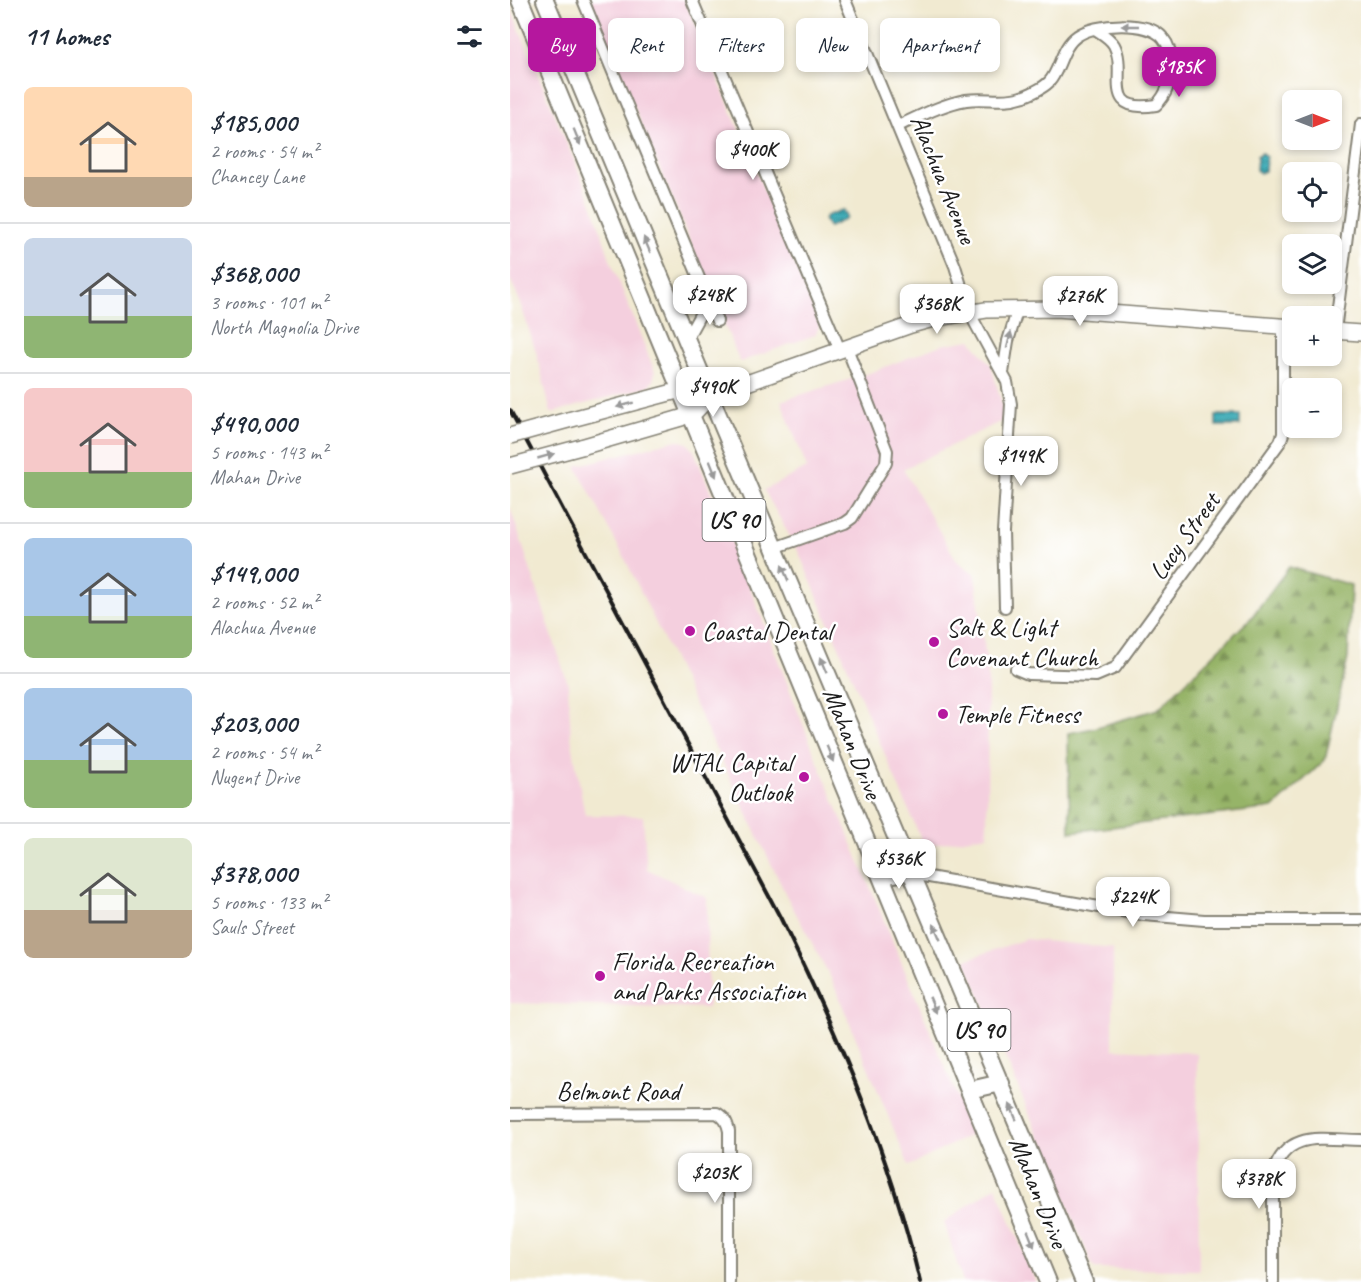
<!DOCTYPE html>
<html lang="en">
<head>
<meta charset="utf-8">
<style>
  :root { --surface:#fff; --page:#f6f6f7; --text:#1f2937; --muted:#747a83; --line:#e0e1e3; --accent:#b5179e }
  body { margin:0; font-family:Caveat,sans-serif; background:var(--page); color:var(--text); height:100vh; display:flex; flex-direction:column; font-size:22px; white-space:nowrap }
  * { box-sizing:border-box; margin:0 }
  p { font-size:20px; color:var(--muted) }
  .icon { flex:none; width:33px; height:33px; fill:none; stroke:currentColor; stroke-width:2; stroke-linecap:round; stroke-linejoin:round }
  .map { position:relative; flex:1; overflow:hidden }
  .drawer { display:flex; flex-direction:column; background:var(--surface); width:510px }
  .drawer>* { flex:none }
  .hud { position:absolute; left:18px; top:18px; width:570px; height:54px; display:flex; gap:12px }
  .needle { width:39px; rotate:90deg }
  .buttons { position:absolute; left:772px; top:90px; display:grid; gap:12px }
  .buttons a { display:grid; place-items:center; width:60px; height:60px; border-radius:9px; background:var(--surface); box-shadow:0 3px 9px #0003; font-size:30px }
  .price { position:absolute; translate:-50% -51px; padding:0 14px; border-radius:12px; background:#fff; color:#222; font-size:20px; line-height:39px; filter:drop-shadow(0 2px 3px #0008) }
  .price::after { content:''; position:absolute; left:50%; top:36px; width:18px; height:14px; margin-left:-9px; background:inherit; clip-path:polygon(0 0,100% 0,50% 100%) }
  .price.selected { background:var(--accent); color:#fff }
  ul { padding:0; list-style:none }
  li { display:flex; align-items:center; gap:18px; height:150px; padding:0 24px }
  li+li { border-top:2px solid var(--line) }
  li span { display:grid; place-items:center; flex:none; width:168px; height:120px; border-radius:9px; color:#555 }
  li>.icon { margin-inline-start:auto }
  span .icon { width:72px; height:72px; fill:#fffc; stroke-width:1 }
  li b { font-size:26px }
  h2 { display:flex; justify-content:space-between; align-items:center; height:72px; padding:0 24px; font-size:26px }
  .chip { padding:0 21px; border-radius:9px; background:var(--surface); box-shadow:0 3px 9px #0003; font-size:21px; line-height:54px }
  .chip.selected { background:var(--accent); color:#fff }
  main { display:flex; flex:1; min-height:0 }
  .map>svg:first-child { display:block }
</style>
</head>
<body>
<main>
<section class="drawer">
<h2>11 homes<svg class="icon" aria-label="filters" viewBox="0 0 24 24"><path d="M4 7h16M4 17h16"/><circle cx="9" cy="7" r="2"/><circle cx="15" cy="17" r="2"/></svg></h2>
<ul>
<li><span style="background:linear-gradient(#ffd9b3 75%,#b9a48a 0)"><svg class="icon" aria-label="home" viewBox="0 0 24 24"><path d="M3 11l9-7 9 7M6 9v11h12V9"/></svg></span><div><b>$185,000</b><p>2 rooms · 54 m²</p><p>Chancey Lane</p></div></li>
<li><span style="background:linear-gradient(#c9d6e8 65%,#8fb573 0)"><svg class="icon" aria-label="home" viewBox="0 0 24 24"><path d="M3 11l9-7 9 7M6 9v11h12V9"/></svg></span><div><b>$368,000</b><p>3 rooms · 101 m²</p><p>North Magnolia Drive</p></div></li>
<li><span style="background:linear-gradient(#f6c9c9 70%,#8fb573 0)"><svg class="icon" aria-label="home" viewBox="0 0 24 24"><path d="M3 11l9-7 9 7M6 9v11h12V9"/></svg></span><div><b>$490,000</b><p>5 rooms · 143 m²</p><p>Mahan Drive</p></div></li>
<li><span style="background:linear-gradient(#a9c7e8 65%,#8fb573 0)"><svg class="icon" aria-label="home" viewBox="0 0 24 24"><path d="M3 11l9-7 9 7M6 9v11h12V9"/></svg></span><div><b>$149,000</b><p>2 rooms · 52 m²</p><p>Alachua Avenue</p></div></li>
<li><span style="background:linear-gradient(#a9c7e8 60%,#8fb573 0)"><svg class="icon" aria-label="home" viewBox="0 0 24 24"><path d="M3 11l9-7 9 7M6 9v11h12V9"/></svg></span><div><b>$203,000</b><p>2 rooms · 54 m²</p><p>Nugent Drive</p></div></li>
<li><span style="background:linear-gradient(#dfe7d0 60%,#b9a48a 0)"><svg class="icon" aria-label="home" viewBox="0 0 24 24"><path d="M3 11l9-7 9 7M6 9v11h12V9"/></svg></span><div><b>$378,000</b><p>5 rooms · 133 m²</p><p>Sauls Street</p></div></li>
</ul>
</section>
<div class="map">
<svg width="851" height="1282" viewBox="0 0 851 1282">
  <defs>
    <pattern id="forest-firs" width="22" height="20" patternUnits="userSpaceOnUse" patternTransform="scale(1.5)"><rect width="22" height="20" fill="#96b467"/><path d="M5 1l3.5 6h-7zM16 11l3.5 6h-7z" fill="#7a9254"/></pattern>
    <pattern id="water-rules" width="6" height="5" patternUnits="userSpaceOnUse" patternTransform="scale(1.5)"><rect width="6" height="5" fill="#3aaab6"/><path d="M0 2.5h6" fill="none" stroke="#308a93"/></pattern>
  </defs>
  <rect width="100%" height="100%" fill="#fff"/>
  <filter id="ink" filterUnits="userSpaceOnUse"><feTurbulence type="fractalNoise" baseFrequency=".0167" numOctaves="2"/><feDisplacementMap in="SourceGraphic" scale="12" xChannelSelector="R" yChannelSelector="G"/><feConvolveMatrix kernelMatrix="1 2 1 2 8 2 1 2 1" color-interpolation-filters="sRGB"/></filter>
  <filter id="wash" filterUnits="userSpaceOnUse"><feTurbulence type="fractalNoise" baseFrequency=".008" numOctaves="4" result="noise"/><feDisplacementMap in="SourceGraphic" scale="24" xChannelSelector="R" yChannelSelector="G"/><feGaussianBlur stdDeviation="1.35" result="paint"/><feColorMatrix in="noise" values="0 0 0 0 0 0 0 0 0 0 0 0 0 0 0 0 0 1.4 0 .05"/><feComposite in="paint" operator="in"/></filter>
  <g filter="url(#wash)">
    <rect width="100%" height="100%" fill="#f1ead1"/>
    <path fill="#f4cfde" d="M80,0H175L310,325L305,335L230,362Z
      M0,7L83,206L100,259L145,372L143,381L137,387L41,413L27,355L9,299L0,279Z
      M461,340L481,365L496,419L393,469L447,561L465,574L478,674L477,835L414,846L288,551L254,490L297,468L271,401L357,374L431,345Z
      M167,440L178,443L184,451L237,580L305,755L463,1134L399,1166L321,978L277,897L116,561L66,466Z
      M0,507L58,684L61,737L75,815L133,816L137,869L197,898L198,1008L0,1003Z
      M516,939L603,948V1049L687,1053L689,1270L584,1269L455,960Z
      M486,1186L526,1282H453L434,1222Z"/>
    <path fill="url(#forest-firs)" stroke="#596842" stroke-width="1.5" d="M779,567L841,585L838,658L815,760L763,808L560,832L558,733L584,728L648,709L741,618Z"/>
    <path fill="url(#water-rules)" stroke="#2b6369" stroke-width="1.5" d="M752,153L756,157L755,171L750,173L746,170L747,156Z
      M332,210H334L337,217L336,219L319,227L317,225L314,219L316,216Z
      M706,415H730V426H706Z"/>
  </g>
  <g filter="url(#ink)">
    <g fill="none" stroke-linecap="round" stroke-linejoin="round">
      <g stroke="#868376" stroke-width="14">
        <path id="street" d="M73,0L207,321
          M182,0L330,350
          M335,0L445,266L459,312L497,382L501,404L493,532L495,607
          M388,126C410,116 433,104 456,100C474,97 494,103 511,97C519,95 533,88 539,82C550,71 551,47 567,36C585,23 638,20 653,38C659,45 661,55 661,64C661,80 658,94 646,105C588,114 619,72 604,45C599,37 592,34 585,29
          M825,331L851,124
          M176,340L198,300
          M493,373L498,341L508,308
          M264,548L335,523L342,518L376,463L377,451L337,348
          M506,669L518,674L586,676L605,668L770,442L773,434V327
          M371,879L402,874L634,915L694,920H851
          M0,1114L207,1113C215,1118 217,1122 219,1131V1282
          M763,1282V1173C777,1129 813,1140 851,1140"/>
      </g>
      <g stroke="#868376" stroke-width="18">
        <path id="secondary" d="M822,331L851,333
          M58,420L171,390L186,391L200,396
          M71,447L171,418L186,411L200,396L401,325L427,318L476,310L547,309L783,327"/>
      </g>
      <g stroke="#868376" stroke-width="20">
        <path id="primary" d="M10,0L538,1282
          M35,0L200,396L574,1282
          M460,1090L491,1083"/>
      </g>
      <use href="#street" stroke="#fff" stroke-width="10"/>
      <use href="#secondary" stroke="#fff" stroke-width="15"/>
      <use href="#primary" stroke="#fff" stroke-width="16"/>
      <path stroke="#1c1c1c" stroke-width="4" d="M0,410L270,917C328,1034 380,1155 410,1282"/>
      <g stroke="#868376" stroke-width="18" stroke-linecap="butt">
        <path id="secondary-bridge" d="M0,436L58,420
          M0,466L71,447"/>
      </g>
      <use href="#secondary-bridge" stroke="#fff" stroke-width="15"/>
    </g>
    <defs><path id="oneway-solid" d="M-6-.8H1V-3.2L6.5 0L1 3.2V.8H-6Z" transform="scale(1.5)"/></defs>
    <g fill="#999">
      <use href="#oneway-solid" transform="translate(620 26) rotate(-180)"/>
      <use href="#oneway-solid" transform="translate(67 137) rotate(68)"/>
      <use href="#oneway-solid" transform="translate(137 245) rotate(-113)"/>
      <use href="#oneway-solid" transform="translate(499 340) rotate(-76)"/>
      <use href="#oneway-solid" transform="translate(115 405) rotate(165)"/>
      <use href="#oneway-solid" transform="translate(36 456) rotate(-16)"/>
      <use href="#oneway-solid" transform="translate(203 469) rotate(68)"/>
      <use href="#oneway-solid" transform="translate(275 573) rotate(-113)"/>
      <use href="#oneway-solid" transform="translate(314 665) rotate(-113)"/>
      <use href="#oneway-solid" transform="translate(320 754) rotate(68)"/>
      <use href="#oneway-solid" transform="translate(427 932) rotate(-113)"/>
      <use href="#oneway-solid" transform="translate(423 1005) rotate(67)"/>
      <use href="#oneway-solid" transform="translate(503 1112) rotate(-113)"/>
      <use href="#oneway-solid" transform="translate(521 1239) rotate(68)"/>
    </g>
  </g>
  <g fill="#b5179e" stroke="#fff" stroke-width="2">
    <circle cx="180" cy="631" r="6"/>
    <circle cx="424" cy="642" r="6"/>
    <circle cx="433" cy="714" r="6"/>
    <circle cx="294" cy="777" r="6"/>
    <circle cx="90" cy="976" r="6"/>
  </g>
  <g text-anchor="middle" stroke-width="5" stroke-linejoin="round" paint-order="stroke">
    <g fill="#fff" stroke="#606060" stroke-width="1.5">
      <rect x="192.5" y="499" width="63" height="42" rx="4.5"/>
      <rect x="437.5" y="1009" width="63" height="42" rx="4.5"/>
    </g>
    <g font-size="24" font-weight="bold" fill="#1c1c1c">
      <text x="224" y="528">US 90</text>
      <text x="469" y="1038">US 90</text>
    </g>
    <g font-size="26" fill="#1c1c1c" stroke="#fff">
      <text transform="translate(434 179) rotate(68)" y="9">Alachua Avenue</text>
      <text transform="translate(674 536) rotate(-54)" y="9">Lucy Street</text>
      <text transform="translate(343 743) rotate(68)" y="9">Mahan Drive</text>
      <text x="108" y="1100">Belmont Road</text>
      <text transform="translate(529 1192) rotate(68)" y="9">Mahan Drive</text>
    </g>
    <g font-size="26" fill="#1c1c1c" stroke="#fff" text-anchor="start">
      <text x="436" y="636">Salt &amp; Light<tspan x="436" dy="30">Covenant Church</tspan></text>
      <text x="192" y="640">Coastal Dental</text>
      <text x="445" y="723">Temple Fitness</text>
      <text x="282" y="771" text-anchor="end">WTAL Capital<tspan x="282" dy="30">Outlook</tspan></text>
      <text x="102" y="970">Florida Recreation<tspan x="102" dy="30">and Parks Association</tspan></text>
    </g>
  </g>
</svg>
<div class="buttons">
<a><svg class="needle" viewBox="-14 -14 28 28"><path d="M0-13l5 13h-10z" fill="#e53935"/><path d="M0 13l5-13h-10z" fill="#747a83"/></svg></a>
<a><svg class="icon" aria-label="locate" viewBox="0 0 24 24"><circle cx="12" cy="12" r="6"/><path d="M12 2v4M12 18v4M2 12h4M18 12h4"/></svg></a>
<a><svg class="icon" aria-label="layers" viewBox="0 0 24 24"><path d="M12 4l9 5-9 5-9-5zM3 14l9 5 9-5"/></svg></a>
<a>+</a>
<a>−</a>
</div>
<b class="price selected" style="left:669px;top:98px">$185K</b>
<b class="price" style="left:243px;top:181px">$400K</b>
<b class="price" style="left:200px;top:326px">$248K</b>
<b class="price" style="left:570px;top:327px">$276K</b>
<b class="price" style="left:427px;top:335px">$368K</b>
<b class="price" style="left:203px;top:418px">$490K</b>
<b class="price" style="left:511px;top:487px">$149K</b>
<b class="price" style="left:389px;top:890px">$536K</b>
<b class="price" style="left:623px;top:928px">$224K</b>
<b class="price" style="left:205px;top:1204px">$203K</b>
<b class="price" style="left:749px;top:1210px">$378K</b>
<div class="hud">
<a class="chip selected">Buy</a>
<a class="chip">Rent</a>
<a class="chip">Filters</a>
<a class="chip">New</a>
<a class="chip">Apartment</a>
</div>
</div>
</main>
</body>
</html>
